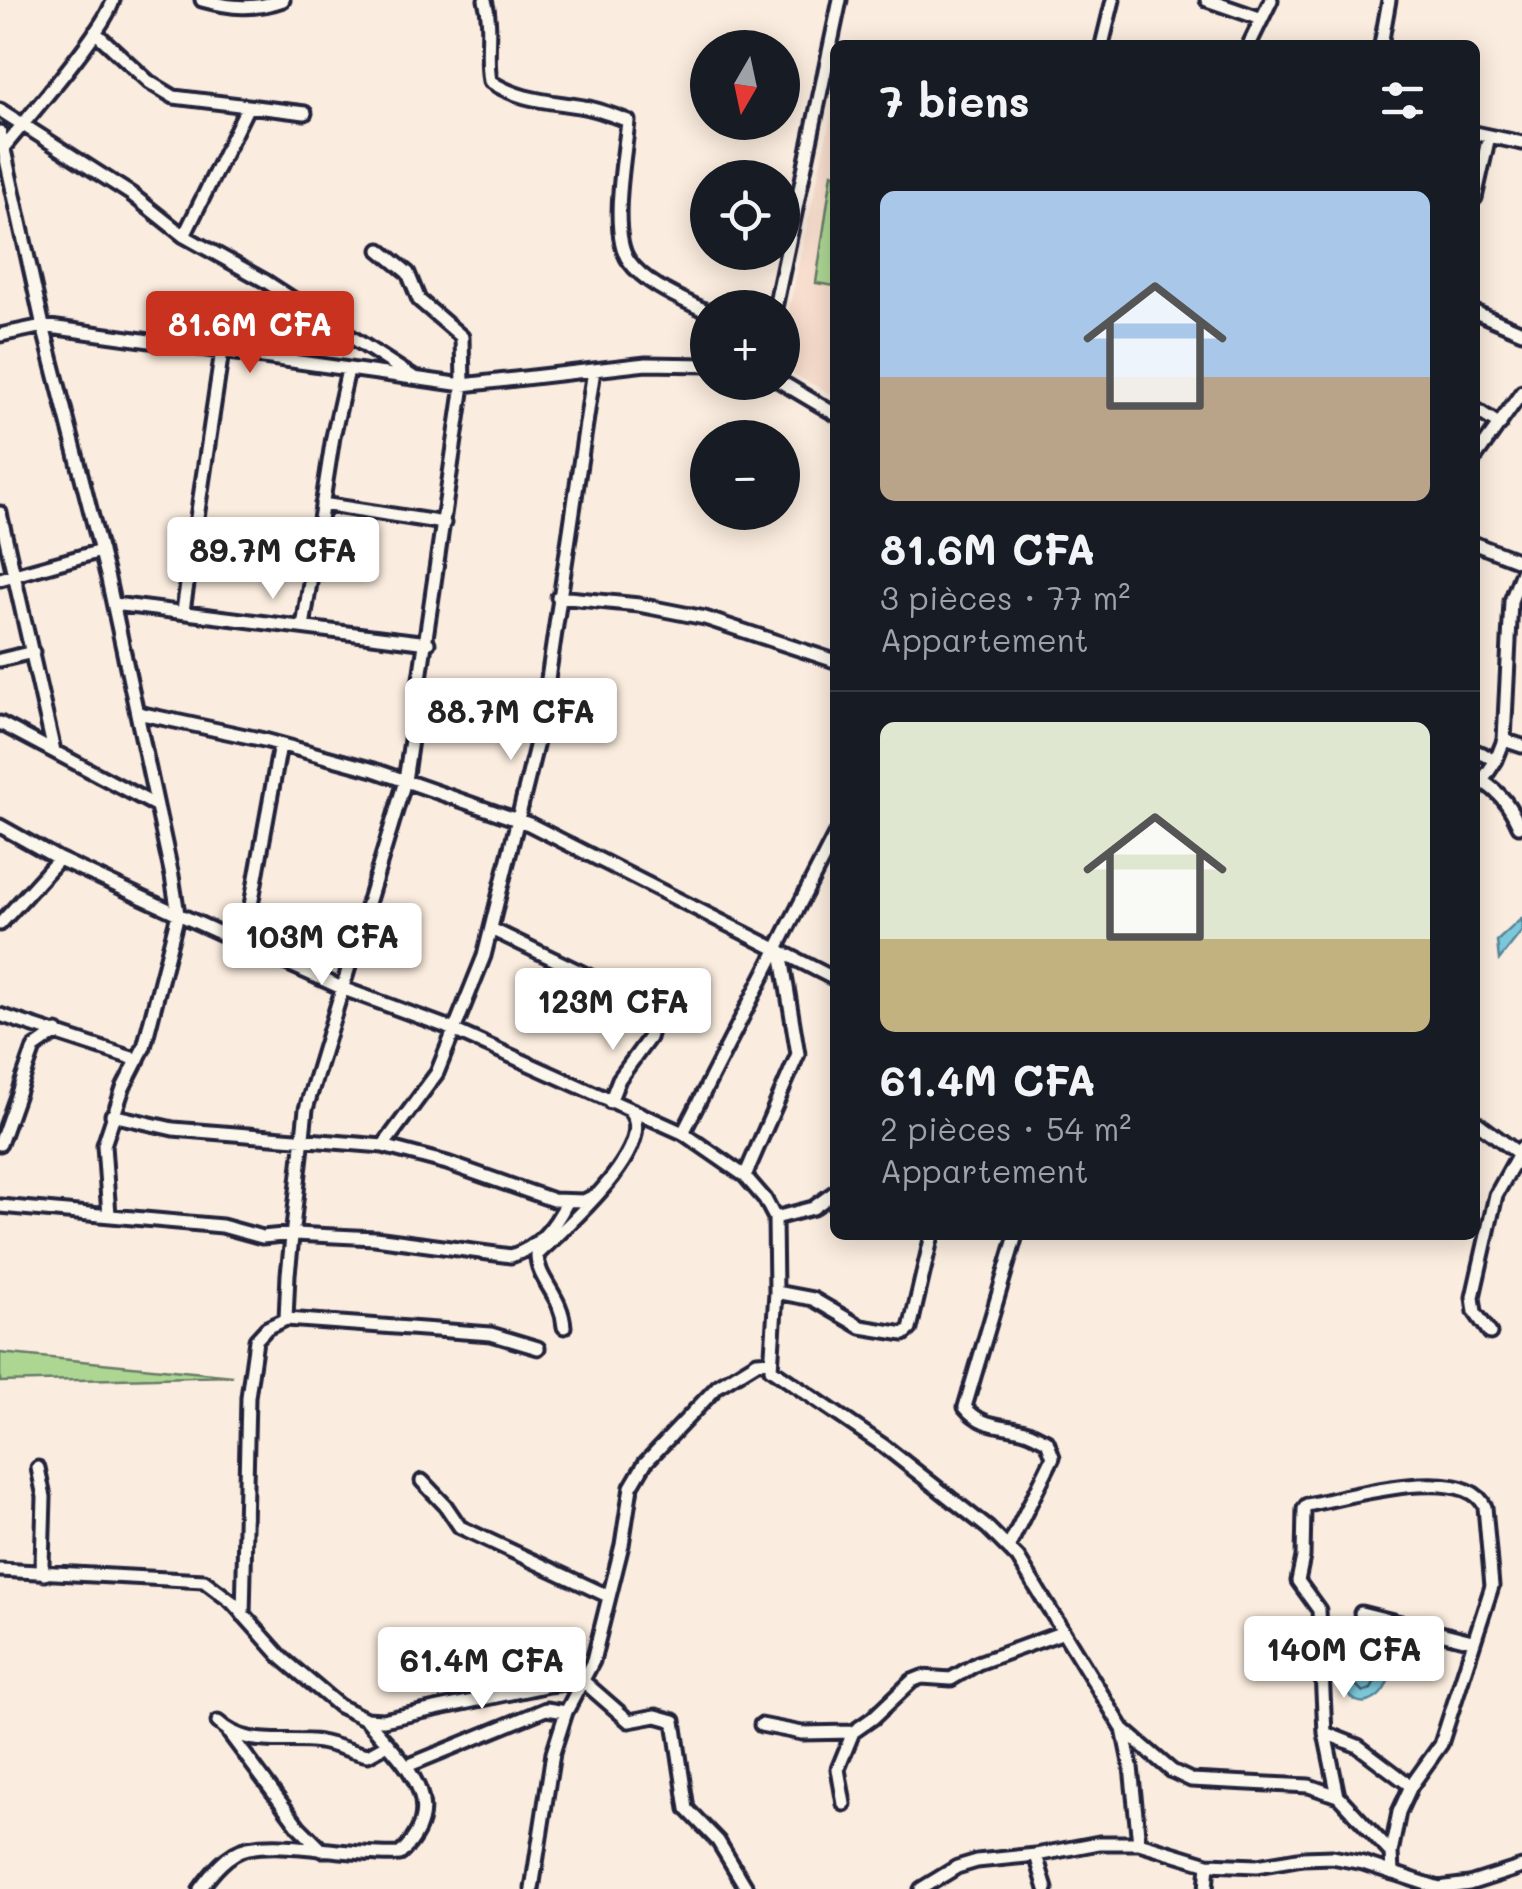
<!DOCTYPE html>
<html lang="fr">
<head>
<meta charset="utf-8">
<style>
  :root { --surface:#171b24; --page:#242831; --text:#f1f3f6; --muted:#9ea1a6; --line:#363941; --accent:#c8321e }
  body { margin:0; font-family:Mali,sans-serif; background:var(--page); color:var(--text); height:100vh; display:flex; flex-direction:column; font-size:38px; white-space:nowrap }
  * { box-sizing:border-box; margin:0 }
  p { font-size:32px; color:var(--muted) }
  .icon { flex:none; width:55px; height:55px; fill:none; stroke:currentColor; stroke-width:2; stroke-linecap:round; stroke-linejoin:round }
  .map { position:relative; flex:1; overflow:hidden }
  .side { position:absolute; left:830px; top:40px; width:650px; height:1200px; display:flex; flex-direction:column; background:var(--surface); border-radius:15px; box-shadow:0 5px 25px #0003 }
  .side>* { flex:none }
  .needle { width:65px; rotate:189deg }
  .buttons { position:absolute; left:690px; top:30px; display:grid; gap:20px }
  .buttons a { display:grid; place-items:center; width:110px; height:110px; border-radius:50%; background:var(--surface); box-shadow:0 5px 25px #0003; font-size:50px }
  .price { position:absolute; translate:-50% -85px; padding:0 22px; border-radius:10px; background:#fff; color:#222; font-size:32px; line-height:65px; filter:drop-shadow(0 2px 5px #0008) }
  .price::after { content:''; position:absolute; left:50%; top:60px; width:30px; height:22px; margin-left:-15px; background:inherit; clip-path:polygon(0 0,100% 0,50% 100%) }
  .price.selected { background:var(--accent); color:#fff }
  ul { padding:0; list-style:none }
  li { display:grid; align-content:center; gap:20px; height:530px; padding:0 50px }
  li+li { border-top:2px solid var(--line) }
  li span { display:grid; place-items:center; height:310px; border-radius:15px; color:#555 }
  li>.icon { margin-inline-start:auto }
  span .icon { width:180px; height:180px; fill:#fffc; stroke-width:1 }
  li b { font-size:42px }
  h2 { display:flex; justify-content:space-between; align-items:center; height:120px; padding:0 50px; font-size:42px }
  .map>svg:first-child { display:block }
</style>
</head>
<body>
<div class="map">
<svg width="1522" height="1889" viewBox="0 0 1522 1889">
  <rect width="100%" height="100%" fill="#faecde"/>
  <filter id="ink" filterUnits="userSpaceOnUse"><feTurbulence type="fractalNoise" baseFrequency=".01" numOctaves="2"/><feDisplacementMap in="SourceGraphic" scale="20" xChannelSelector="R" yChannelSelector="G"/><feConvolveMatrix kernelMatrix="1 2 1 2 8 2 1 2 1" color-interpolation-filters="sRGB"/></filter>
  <g filter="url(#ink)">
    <path fill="#f8dece" d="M835,98V396L784,369L783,337Z"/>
    <path fill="#add693" stroke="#687c67" stroke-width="2.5" d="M832,173L835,174V286L816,283Z
      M0,1353L233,1376L0,1382Z"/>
    <path fill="#7bc8da" stroke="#57869a" stroke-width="2.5" d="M1522,918V931L1499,960L1497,941Z
      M1362,1632H1372C1382,1644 1392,1661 1389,1677C1386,1696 1362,1714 1348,1693C1343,1684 1348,1679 1346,1669C1345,1662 1338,1654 1334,1648L1338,1642Z"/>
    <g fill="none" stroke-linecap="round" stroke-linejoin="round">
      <path stroke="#46647b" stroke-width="2.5" d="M1366,1642C1380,1656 1381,1673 1371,1689L1363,1692L1355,1684L1356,1666L1349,1651L1352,1647Z"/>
      <g stroke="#22223b" stroke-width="19">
        <path id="minor" d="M202,0C231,8 255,10 283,0
          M485,0C493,27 485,53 490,81C520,102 554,101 589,108C602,111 615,116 628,121C625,155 609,233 629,261C646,285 682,299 708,312
          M1207,0L1262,19
          M95,32L149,82L174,97L305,113
          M1102,45L1113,0
          M1249,45L1271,0
          M1381,45L1389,0
          M0,110L131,194L184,236L265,281L413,377
          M0,132L43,326L108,579L172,876L178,914L344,989L442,1025L683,1133L745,1176L765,1199L775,1218L776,1292L771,1369L884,1446L988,1528L1018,1558L1123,1729L1131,1767L1139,1843
          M1475,133L1522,143
          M4,147C26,120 107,27 113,0
          M1475,198L1489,136
          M184,236L248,106
          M380,250L408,273L419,300L462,337L463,385L405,781L306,1109L288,1274L286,1319L491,1334L538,1348
          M775,308L840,0
          M1475,312L1522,332
          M0,335L43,326L463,385L646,364L708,365
          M781,382L835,414
          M1475,409L1500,425
          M1475,458L1522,392
          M322,504L444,523
          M0,513L54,751
          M1475,544L1522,562
          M0,579L101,551
          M558,597L639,605L705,618L835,661
          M114,604L428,643
          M183,611L222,351
          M303,627L333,437L348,370
          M0,660L33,652
          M138,713L264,740L374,770L529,824L835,979
          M0,723L155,805
          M1504,740L1522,746
          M1475,751L1496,760
          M1482,781C1501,793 1510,806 1519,826
          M1475,792L1496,760L1504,740L1511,601L1522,572
          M0,826L59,859L178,914L144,1047L123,1088L104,1145L109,1215
          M0,924L59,859
          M491,929L657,1009L649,1038L619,1079L610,1102
          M244,944L280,745
          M0,1015L138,1060
          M112,1115L173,1129L383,1146L447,1163L553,1200L584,1201L598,1194
          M1475,1121L1522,1156
          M683,1133L835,835
          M0,1144L34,1048L57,1032
          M383,1146L437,1073L484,956L541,726L594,370
          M745,1176L798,1054L781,951
          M0,1206L222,1226L262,1237L294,1234L375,1238L511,1256C539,1247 554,1228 567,1202
          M775,1218L813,1208L835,1192
          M776,1292L813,1299L861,1327L904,1334L910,1329L932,1235
          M564,1327C562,1295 537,1280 537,1255C562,1230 660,1147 630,1111
          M1490,1333L1475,1312L1473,1297L1496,1195L1522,1148
          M38,1468L44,1497L42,1565L45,1574
          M422,1481L445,1505L460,1527L608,1596
          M1008,1548L1053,1457L1047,1441C1040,1438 1032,1433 1025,1431C1001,1424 982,1428 965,1407L1016,1235
          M0,1570L204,1581L232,1602L283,1659L339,1706L366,1719L383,1720L549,1685L583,1681L629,1721L656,1716L674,1721L687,1809L718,1841L747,1889
          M1361,1613L1472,1641
          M243,1615L248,1397L256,1340L267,1328L286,1319
          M218,1722C246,1749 286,1737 320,1742C337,1745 351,1752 368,1755L388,1744
          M761,1725L802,1733L853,1732L873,1718L912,1681L922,1677L951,1679L978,1663L1061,1633
          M1123,1729L1172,1771L1191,1780L1309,1786L1338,1796L1391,1853
          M229,1733L299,1827L322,1850
          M1325,1733L1358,1746L1411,1786
          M407,1766L546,1709L566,1712
          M1338,1796L1325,1733L1319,1610L1298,1581L1303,1557L1304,1509L1307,1505C1344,1498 1466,1462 1485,1507L1492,1586L1441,1744L1411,1786L1399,1812L1391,1853L1392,1873
          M844,1804L838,1769L853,1732
          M1036,1855L1046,1889
          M200,1889C211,1874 228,1852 248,1848C290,1840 354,1857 400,1854C453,1804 402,1761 366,1719
          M532,1889L553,1753L566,1712L593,1661L622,1545L631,1487L645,1463L718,1386L757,1362L771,1361
          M921,1889L957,1867L977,1861L1036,1855L1099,1843H1139L1208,1864L1257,1866L1303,1858L1332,1857L1363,1863L1439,1888L1469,1884L1522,1867
          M1206,1889L1208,1864"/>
      </g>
      <use href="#minor" stroke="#fbf7ec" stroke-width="11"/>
    </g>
  </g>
</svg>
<div class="buttons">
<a><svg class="needle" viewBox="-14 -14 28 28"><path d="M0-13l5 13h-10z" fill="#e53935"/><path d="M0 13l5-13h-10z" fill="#9ea1a6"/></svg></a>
<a><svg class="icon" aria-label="locate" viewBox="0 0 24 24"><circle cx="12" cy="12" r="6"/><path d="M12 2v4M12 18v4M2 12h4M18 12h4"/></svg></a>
<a>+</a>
<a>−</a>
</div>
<b class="price selected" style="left:250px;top:376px">81.6M CFA</b>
<b class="price" style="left:273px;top:602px">89.7M CFA</b>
<b class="price" style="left:511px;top:763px">88.7M CFA</b>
<b class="price" style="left:322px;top:988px">103M CFA</b>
<b class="price" style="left:613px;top:1053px">123M CFA</b>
<b class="price" style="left:1344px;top:1701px">140M CFA</b>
<b class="price" style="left:482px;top:1712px">61.4M CFA</b>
<section class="side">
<h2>7 biens<svg class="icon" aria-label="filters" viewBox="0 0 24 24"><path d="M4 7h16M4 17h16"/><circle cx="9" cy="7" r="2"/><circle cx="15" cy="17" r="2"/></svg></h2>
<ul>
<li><span style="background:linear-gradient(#a9c7e8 60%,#b9a48a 0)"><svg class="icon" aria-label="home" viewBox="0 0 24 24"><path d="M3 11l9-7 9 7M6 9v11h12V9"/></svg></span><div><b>81.6M CFA</b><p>3 pièces · 77 m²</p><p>Appartement</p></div></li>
<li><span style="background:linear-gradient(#dfe7d0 70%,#c2b280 0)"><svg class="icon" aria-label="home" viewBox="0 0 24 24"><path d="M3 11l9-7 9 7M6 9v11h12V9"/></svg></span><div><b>61.4M CFA</b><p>2 pièces · 54 m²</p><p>Appartement</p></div></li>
</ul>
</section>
</div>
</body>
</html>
